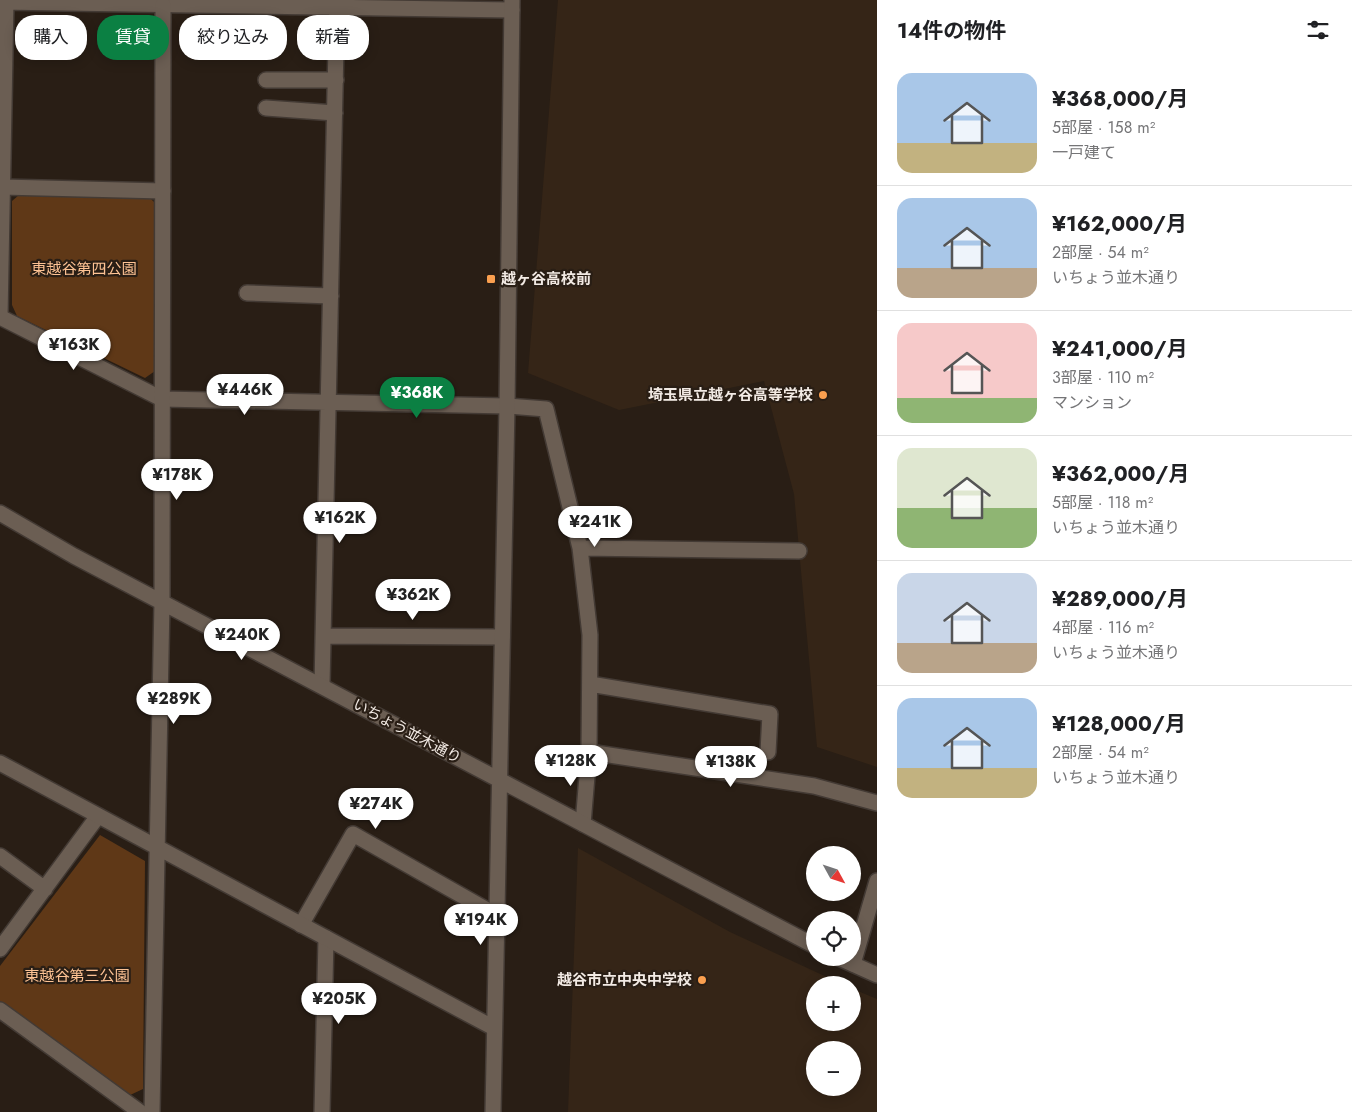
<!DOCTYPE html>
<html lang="ja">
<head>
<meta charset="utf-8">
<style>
  :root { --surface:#fff; --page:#f6f6f6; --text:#202124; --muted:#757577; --line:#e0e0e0; --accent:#0b8043 }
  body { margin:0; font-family:Jost,"Noto Sans JP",sans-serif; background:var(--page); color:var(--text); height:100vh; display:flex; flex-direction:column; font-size:19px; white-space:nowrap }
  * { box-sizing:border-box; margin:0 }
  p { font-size:16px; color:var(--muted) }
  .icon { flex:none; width:28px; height:28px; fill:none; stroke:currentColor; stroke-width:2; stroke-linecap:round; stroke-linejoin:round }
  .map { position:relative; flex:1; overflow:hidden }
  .drawer { display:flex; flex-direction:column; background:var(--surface); width:475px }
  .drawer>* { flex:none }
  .top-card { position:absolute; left:15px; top:15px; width:475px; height:45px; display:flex; gap:10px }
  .needle { width:32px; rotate:130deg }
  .buttons { position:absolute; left:806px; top:846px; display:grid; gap:10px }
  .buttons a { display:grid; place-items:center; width:55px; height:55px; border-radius:50%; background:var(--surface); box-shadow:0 2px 12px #0003; font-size:25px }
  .price { position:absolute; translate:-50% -42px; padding:0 11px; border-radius:18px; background:#fff; color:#222; font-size:16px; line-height:32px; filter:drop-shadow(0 1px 2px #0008) }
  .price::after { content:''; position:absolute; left:50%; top:30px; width:15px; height:11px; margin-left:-8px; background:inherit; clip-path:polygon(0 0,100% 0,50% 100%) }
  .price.selected { background:var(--accent); color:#fff }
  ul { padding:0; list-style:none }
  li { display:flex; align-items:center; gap:15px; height:125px; padding:0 20px }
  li+li { border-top:1px solid var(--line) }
  li span { display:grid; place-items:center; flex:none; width:140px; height:100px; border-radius:15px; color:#555 }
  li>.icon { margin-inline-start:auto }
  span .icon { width:60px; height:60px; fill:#fffc; stroke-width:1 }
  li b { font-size:21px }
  h2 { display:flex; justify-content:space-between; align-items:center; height:60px; padding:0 20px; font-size:21px }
  .chip { padding:0 18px; border-radius:20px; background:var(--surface); box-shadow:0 2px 12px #0003; font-size:18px; line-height:45px }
  .chip.selected { background:var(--accent); color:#fff }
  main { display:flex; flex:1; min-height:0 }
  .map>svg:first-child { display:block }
</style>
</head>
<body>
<main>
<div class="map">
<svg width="877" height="1112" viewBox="0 0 877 1112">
  <rect width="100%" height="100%" fill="#291e15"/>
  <path fill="#352517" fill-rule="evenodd" d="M558,0H877V767L817,747L794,494L764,381L619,410L528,373Z
    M578,848L730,932L844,985H815V1022H852L853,989L877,999V1112H568ZM815,1050H852V1088H815Z"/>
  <path fill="#5f3817" d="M19,195L150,198L157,205L155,371L145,378L17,316L12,305V201Z
    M100,835L145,861L143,1089L128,1096L0,1003V966Z"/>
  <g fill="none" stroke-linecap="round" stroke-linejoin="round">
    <g stroke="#433a34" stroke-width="18">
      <path id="minor" d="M0,2L512,10
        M266,80H336
        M266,108L335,113
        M2,187L163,191
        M247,293L331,296
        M0,317L162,399L507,406L546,409L580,548L590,635L589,752L583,824
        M0,317L6,0
        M580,548L799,551
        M323,636L502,637
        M590,684L770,714L768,752
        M322,685L337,0
        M589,752L814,786L877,803
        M0,856L45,889
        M301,925L353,834L496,915
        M0,949L98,816
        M853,964L877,881
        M0,1010L140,1112
        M322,1112L326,938"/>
    </g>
    <g stroke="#433a34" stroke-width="18">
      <path id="tertiary" d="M0,513L74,556L815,946
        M0,763L494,1028
        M839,958L877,975
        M152,1112L162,602L163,5
        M493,1112L507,406L512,0"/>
    </g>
    <use href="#minor" stroke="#6b5e53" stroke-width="15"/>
    <use href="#tertiary" stroke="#6b5e53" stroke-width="15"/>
  </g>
  <g fill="#fa9f4f" stroke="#291e15" stroke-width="2">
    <rect x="486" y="274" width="10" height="10" rx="2.5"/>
    <circle cx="823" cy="395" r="5"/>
    <circle cx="702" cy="980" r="5"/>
  </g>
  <g text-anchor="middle" stroke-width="4.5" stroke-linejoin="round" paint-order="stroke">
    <g font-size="15" fill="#fec394" stroke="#291e15">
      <text x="84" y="274">東越谷第四公園</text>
      <text x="77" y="981">東越谷第三公園</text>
    </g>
    <g font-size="15" font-weight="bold" fill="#f2eae4" stroke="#291e15" text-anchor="end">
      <text x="501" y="284" text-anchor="start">越ヶ谷高校前</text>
      <text x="813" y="400">埼玉県立越ヶ谷高等学校</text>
      <text x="692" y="985">越谷市立中央中学校</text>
    </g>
    <g font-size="15" fill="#f2eae4" stroke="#291e15">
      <text transform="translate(407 731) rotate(28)" y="5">いちょう並木通り</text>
    </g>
  </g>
</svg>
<div class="buttons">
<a><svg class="needle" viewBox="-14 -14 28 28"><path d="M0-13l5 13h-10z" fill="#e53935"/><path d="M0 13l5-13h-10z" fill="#757577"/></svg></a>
<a><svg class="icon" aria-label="locate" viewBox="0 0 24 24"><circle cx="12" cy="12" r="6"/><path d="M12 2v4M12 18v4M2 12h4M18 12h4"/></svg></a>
<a>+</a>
<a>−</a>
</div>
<b class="price" style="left:74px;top:371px">¥163K</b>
<b class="price" style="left:245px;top:416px">¥446K</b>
<b class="price selected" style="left:417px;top:419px">¥368K</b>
<b class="price" style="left:177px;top:501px">¥178K</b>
<b class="price" style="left:340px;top:544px">¥162K</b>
<b class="price" style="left:595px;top:548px">¥241K</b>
<b class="price" style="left:413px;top:621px">¥362K</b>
<b class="price" style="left:242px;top:661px">¥240K</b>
<b class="price" style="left:174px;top:725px">¥289K</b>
<b class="price" style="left:571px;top:787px">¥128K</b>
<b class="price" style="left:731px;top:788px">¥138K</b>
<b class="price" style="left:376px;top:830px">¥274K</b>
<b class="price" style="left:481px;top:946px">¥194K</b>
<b class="price" style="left:339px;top:1025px">¥205K</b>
<div class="top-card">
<a class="chip">購入</a>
<a class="chip selected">賃貸</a>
<a class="chip">絞り込み</a>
<a class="chip">新着</a>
</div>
</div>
<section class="drawer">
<h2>14件の物件<svg class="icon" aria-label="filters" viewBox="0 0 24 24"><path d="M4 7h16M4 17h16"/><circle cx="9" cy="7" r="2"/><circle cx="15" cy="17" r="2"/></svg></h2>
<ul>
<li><span style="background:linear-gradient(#a9c7e8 70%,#c2b280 0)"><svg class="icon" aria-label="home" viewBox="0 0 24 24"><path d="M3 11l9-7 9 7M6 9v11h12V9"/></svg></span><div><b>¥368,000/月</b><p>5部屋 · 158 m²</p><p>一戸建て</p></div></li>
<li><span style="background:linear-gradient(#a9c7e8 70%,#b9a48a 0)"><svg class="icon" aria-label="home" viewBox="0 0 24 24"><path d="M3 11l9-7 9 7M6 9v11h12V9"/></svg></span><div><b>¥162,000/月</b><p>2部屋 · 54 m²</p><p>いちょう並木通り</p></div></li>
<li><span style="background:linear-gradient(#f6c9c9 75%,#8fb573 0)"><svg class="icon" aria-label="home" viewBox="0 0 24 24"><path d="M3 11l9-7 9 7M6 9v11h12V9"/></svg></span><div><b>¥241,000/月</b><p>3部屋 · 110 m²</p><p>マンション</p></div></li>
<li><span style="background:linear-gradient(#dfe7d0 60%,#8fb573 0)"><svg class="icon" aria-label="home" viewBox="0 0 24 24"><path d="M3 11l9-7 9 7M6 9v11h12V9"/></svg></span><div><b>¥362,000/月</b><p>5部屋 · 118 m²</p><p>いちょう並木通り</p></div></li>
<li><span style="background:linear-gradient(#c9d6e8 70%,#b9a48a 0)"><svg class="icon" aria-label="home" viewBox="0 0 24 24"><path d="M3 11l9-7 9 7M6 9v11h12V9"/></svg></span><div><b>¥289,000/月</b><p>4部屋 · 116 m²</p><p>いちょう並木通り</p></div></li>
<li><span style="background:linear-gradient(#a9c7e8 70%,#c2b280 0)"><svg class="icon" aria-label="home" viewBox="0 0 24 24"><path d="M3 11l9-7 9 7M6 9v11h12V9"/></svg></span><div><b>¥128,000/月</b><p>2部屋 · 54 m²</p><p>いちょう並木通り</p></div></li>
</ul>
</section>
</main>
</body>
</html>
